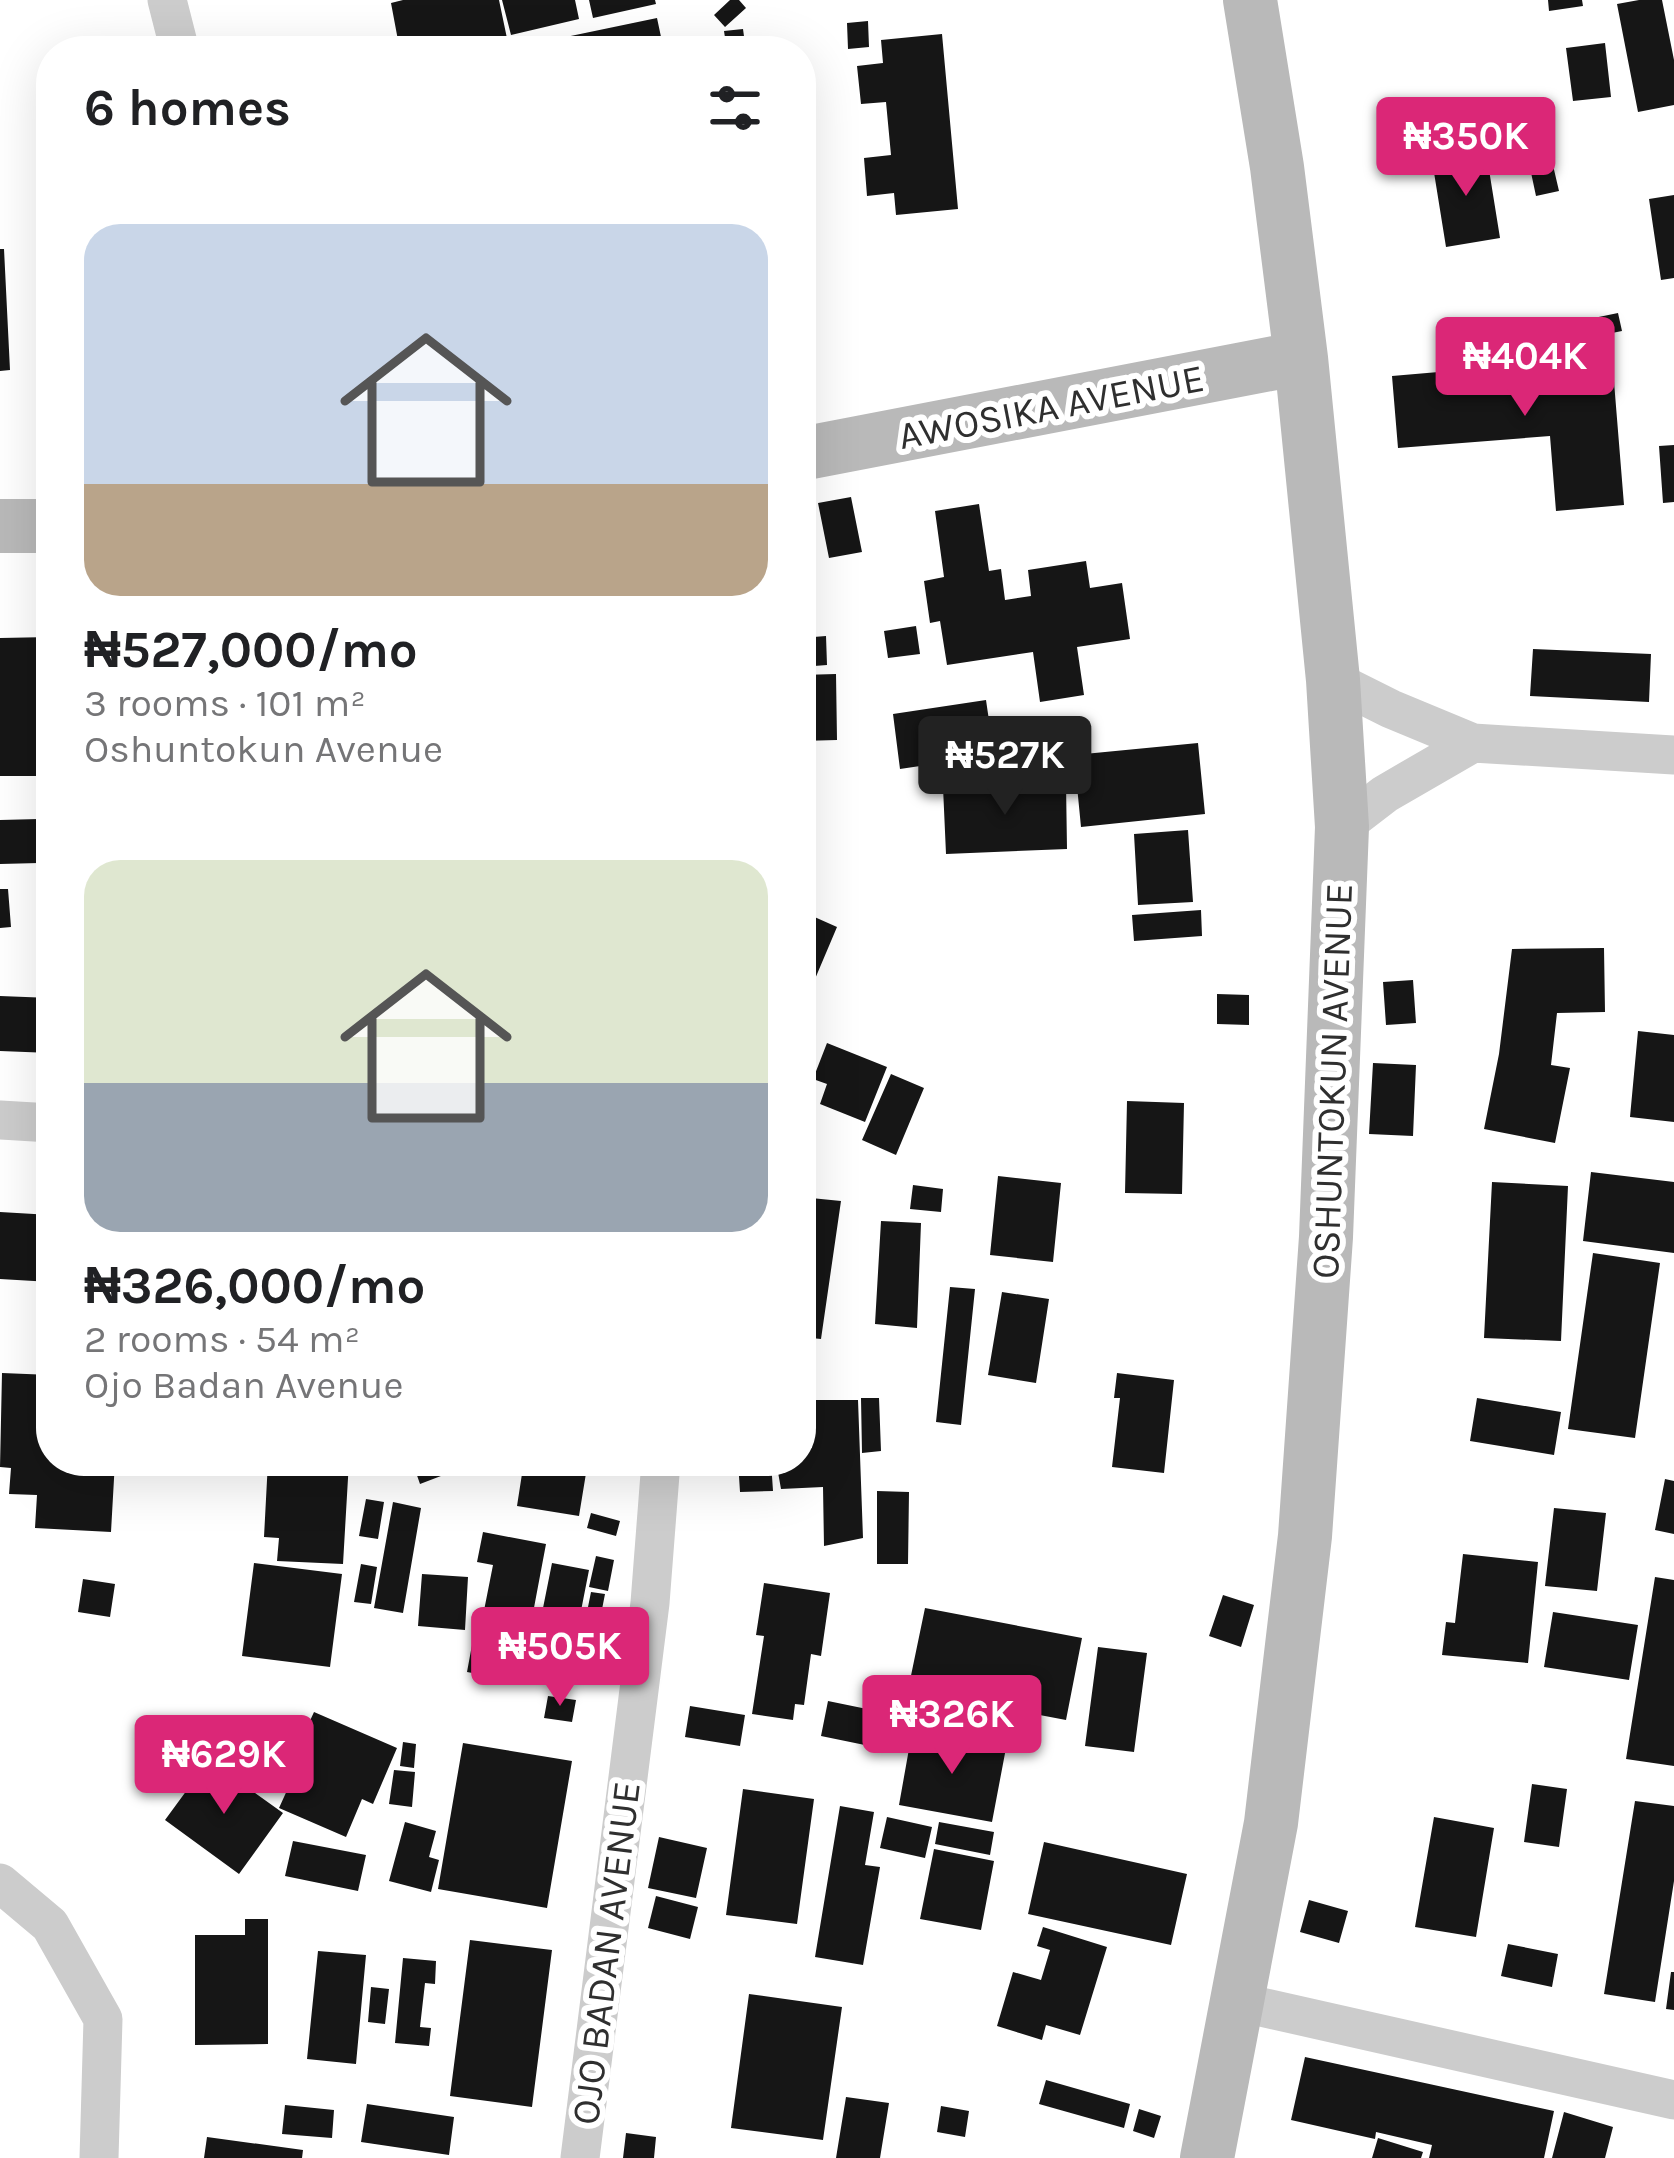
<!DOCTYPE html>
<html lang="en">
<head>
<meta charset="utf-8">
<style>
  :root { --surface:#fff; --page:#f6f6f6; --text:#202124; --muted:#757577; --accent:#db2777 }
  body { margin:0; font-family:Karla,sans-serif; background:var(--page); color:var(--text); height:100vh; display:flex; flex-direction:column; font-size:45px; white-space:nowrap }
  * { box-sizing:border-box; margin:0 }
  p { font-size:39px; color:var(--muted) }
  .icon { flex:none; width:66px; height:66px; fill:none; stroke:currentColor; stroke-width:2; stroke-linecap:round; stroke-linejoin:round }
  .map { position:relative; flex:1; overflow:hidden }
  .drawer { position:absolute; left:36px; top:36px; width:780px; height:1440px; display:flex; flex-direction:column; background:var(--surface); border-radius:48px; box-shadow:0 12px 48px #0002 }
  .drawer>* { flex:none }
  .price { position:absolute; translate:-50% -102px; padding:0 27px; border-radius:12px; background:var(--accent); color:#fff; font-size:39px; line-height:78px; filter:drop-shadow(0 3px 6px #0008) }
  .price::after { content:''; position:absolute; left:50%; top:72px; width:36px; height:27px; margin-left:-18px; background:inherit; clip-path:polygon(0 0,100% 0,50% 100%) }
  .price.current { background:#222; color:#fff }
  ul { padding:0; list-style:none }
  li { display:grid; align-content:center; gap:24px; height:636px; padding:0 48px }
  li span { display:grid; place-items:center; height:372px; border-radius:36px; color:#555 }
  li>.icon { margin-inline-start:auto }
  span .icon { width:216px; height:216px; fill:#fffc; stroke-width:1 }
  li b { font-size:51px }
  h2 { display:flex; justify-content:space-between; align-items:center; height:144px; padding:0 48px; font-size:51px }
  .map>svg:first-child { display:block }
</style>
</head>
<body>
<div class="map">
<svg width="1674" height="2158" viewBox="0 0 1674 2158">
  <rect width="100%" height="100%" fill="#fff"/>
  <path fill="#161616" d="M403,0H499L509,48L400,51L391,3Z
    M502,0H575L579,19L511,35Z
    M589,0H655L656,4L593,18Z
    M730,0H739L746,8L725,27L714,15Z
    M1548,0H1582L1583,6L1549,11Z
    M1639,0H1662L1674,60V105L1638,112L1617,4Z
    M657,18L664,51H539L537,43Z
    M868,21L869,47L848,49L847,23Z
    M743,29L746,51H727L724,31Z
    M942,34L958,209L896,215L894,193L867,196L864,158L891,155L886,102L861,104L857,66L883,63L881,40Z
    M1605,43L1611,97L1573,101L1566,48Z
    M1548,144L1559,191L1536,196L1526,149Z
    M1486,151L1500,238L1446,247L1432,160Z
    M1674,195V278L1661,280L1649,199Z
    M0,249H4L10,370L0,371Z
    M1618,313L1622,331L1592,337L1589,319Z
    M1612,357L1624,505L1556,511L1550,436L1398,448L1392,376Z
    M1674,445V502L1663,503L1659,446Z
    M851,497L862,552L829,558L818,503Z
    M979,504L989,571L1001,569L1005,600L1031,596L1028,570L1086,561L1090,588L1122,583L1130,639L1077,647L1084,695L1040,702L1033,652L947,665L940,621L930,623L924,581L944,577L935,511Z
    M916,626L920,654L888,658L884,631Z
    M826,636L827,665L801,667V638Z
    M51,637V776H0V638Z
    M1533,649L1651,654L1649,702L1530,696Z
    M836,674L837,740L801,741V675Z
    M986,700L994,755L900,769L893,714Z
    M1198,743L1205,814L1081,827L1074,755Z
    M1066,783L1067,849L946,854L943,787Z
    M39,819V863L0,864V820Z
    M1188,830L1193,902L1138,905L1134,834Z
    M40,871H51V924H41Z
    M0,889H8L11,927L0,928Z
    M1201,910L1202,936L1134,941L1132,915Z
    M801,911L837,927L801,1012L816,1019L801,1053Z
    M1604,948L1605,1012L1557,1013L1551,1065L1570,1068L1555,1143L1484,1129L1499,1054L1512,949Z
    M1413,980L1416,1023L1386,1025L1383,982Z
    M1217,994L1249,995V1025L1217,1024Z
    M0,996L51,998V1053L0,1051Z
    M1638,1031L1674,1035V1122L1630,1117Z
    M827,1043L887,1067L865,1122L820,1104L827,1084L813,1079Z
    M1373,1063L1416,1065L1413,1136L1369,1134Z
    M891,1074L924,1088L896,1155L862,1140Z
    M1127,1101L1184,1103L1182,1194L1125,1193Z
    M1591,1172L1674,1182V1253L1583,1241Z
    M998,1176L1061,1183L1053,1262L990,1255Z
    M1492,1182L1568,1186L1561,1341L1484,1338Z
    M913,1185L943,1189L941,1212L910,1209Z
    M801,1197L841,1201L821,1339L801,1337Z
    M0,1212L51,1215V1282L0,1279Z
    M881,1221L921,1223L917,1328L875,1324Z
    M1593,1253L1660,1263L1635,1438L1568,1429Z
    M950,1287L975,1289L961,1425L936,1422Z
    M1002,1292L1049,1299L1036,1383L988,1375Z
    M2,1373L51,1375V1461H115L111,1532L35,1528L37,1495L9,1494L11,1468L0,1467Z
    M1117,1373L1174,1380L1164,1473L1112,1467L1120,1398H1114Z
    M861,1398H879L881,1451L862,1453Z
    M1477,1398L1561,1412L1554,1455L1470,1441Z
    M807,1400H858L863,1538L824,1546L823,1487L781,1489L776,1461H801V1449L812,1448Z
    M268,1461H349L343,1564L277,1561L279,1538L264,1537Z
    M412,1461H451L454,1471L420,1484Z
    M524,1461H588L579,1516L517,1506Z
    M738,1461H771L773,1491L740,1492Z
    M1665,1479L1674,1481V1534L1655,1530Z
    M877,1491L909,1492L908,1564H877Z
    M366,1499L384,1502L378,1539L359,1536Z
    M393,1502L421,1508L403,1613L374,1608Z
    M1554,1508L1606,1513L1597,1591L1545,1586Z
    M591,1513L620,1521L616,1536L587,1528Z
    M483,1532L546,1544L520,1682L467,1672L472,1645L477,1646L493,1565L477,1562Z
    M1463,1554L1538,1562L1528,1663L1442,1655L1446,1622L1455,1623Z
    M596,1556L614,1560L608,1591L589,1587Z
    M254,1563L342,1574L330,1667L242,1656Z
    M552,1563L589,1570L579,1621L542,1613Z
    M361,1564L377,1567L371,1604L354,1602Z
    M422,1574L468,1577L465,1630L418,1626Z
    M1655,1577L1674,1580V1766L1626,1759Z
    M83,1579L115,1584L110,1617L78,1612Z
    M764,1583L830,1593L821,1656L811,1654L804,1705L795,1704L793,1720L752,1714L764,1636L756,1635Z
    M591,1592L605,1594L596,1640L582,1637Z
    M1223,1595L1254,1605L1241,1647L1209,1636Z
    M925,1608L1082,1638L1066,1720L908,1690Z
    M1553,1612L1638,1625L1629,1680L1544,1667Z
    M1098,1647L1147,1653L1134,1752L1085,1746Z
    M548,1696L576,1700L572,1722L544,1718Z
    M828,1701L901,1716L894,1751L821,1736Z
    M690,1706L745,1715L740,1746L685,1737Z
    M314,1712L397,1748L373,1804L362,1799L346,1837L279,1808L310,1740L303,1736Z
    M912,1732L1006,1748L992,1822L899,1805Z
    M403,1742L416,1744L414,1768L400,1766Z
    M463,1743L572,1761L547,1908L438,1889Z
    M209,1760L283,1813L239,1874L165,1820Z
    M394,1770L415,1772L412,1807L389,1804Z
    M1532,1784L1567,1789L1559,1847L1524,1842Z
    M743,1789L814,1799L797,1924L726,1915Z
    M1635,1801L1674,1806V1881L1655,2002L1604,1994Z
    M840,1806L874,1812L865,1865L880,1867L863,1965L815,1957Z
    M887,1817L932,1827L925,1858L880,1848Z
    M1434,1817L1494,1828L1476,1937L1415,1927Z
    M405,1822L436,1831L429,1857L439,1860L431,1892L389,1881Z
    M939,1822L994,1832L990,1855L935,1844Z
    M659,1837L707,1848L696,1898L648,1888Z
    M293,1841L366,1855L358,1891L285,1876Z
    M1044,1842L1187,1874L1171,1945L1028,1914Z
    M934,1849L994,1861L981,1930L920,1919Z
    M656,1896L698,1907L690,1939L648,1928Z
    M1309,1900L1348,1911L1339,1943L1300,1932Z
    M245,1919H268V2044L195,2045V1935H245Z
    M1043,1927L1107,1947L1080,2035L1046,2025L1042,2040L997,2026L1013,1972L1041,1980L1050,1950L1037,1946Z
    M470,1940L552,1950L532,2107L450,2096Z
    M1508,1944L1558,1954L1552,1987L1501,1976Z
    M318,1951L366,1955L356,2064L307,2059Z
    M403,1958L436,1961L435,1984L425,1983L420,2027L431,2028L429,2046L395,2043Z
    M1671,1972H1674V2010L1666,2009Z
    M371,1987L389,1989L385,2024L368,2022Z
    M749,1994L842,2007L823,2140L731,2128Z
    M1305,2057L1554,2111L1544,2158H1429L1432,2145L1376,2132L1375,2139L1291,2120Z
    M1046,2080L1130,2104L1124,2128L1039,2104Z
    M846,2097L889,2103L880,2158H836Z
    M367,2104L454,2117L449,2155L361,2142Z
    M285,2105L334,2110L332,2138L282,2134Z
    M941,2106L969,2111L965,2137L937,2132Z
    M1139,2109L1161,2116L1154,2138L1133,2131Z
    M1564,2112L1613,2127L1605,2158H1552Z
    M626,2133L656,2137L654,2158H623Z
    M207,2137L303,2150L302,2158H204Z
    M1378,2138L1423,2152L1421,2158H1372Z"/>
  <g fill="none" stroke-linecap="round" stroke-linejoin="round">
    <path stroke="#ccc" stroke-width="39" d="M167,0L180,51
      M1333,680L1391,709L1473,743L1674,755
      M1342,827L1385,794L1473,743
      M0,1120L51,1123
      M0,1883L50,1925L103,2019L99,2158
      M1239,2002L1674,2100
      M580,2158L650,1603L661,1461"/>
    <path stroke="#b9b9b9" stroke-width="54" d="M801,454L1301,358
      M0,526H51
      M1207,2158L1271,1823L1305,1536L1326,1237L1342,827L1333,680L1301,358L1277,167L1250,0"/>
  </g>
  <g text-anchor="middle" stroke-width="12" stroke-linejoin="round" paint-order="stroke">
    <g font-size="39" fill="#2f2f2f" stroke="#fff">
      <text transform="translate(1051 406) rotate(-11)" y="14">AWOSIKA AVENUE</text>
      <text transform="translate(1331 1081) rotate(-88)" y="14">OSHUNTOKUN AVENUE</text>
      <text transform="translate(605 1953) rotate(-83)" y="14">OJO BADAN AVENUE</text>
    </g>
  </g>
</svg>
<b class="price" style="left:1466px;top:199px">₦350K</b>
<b class="price" style="left:1525px;top:419px">₦404K</b>
<b class="price current" style="left:1005px;top:818px">₦527K</b>
<b class="price" style="left:560px;top:1709px">₦505K</b>
<b class="price" style="left:952px;top:1777px">₦326K</b>
<b class="price" style="left:224px;top:1817px">₦629K</b>
<section class="drawer">
<h2>6 homes<svg class="icon" aria-label="filters" viewBox="0 0 24 24"><path d="M4 7h16M4 17h16"/><circle cx="9" cy="7" r="2"/><circle cx="15" cy="17" r="2"/></svg></h2>
<ul>
<li><span style="background:linear-gradient(#c9d6e8 70%,#b9a48a 0)"><svg class="icon" aria-label="home" viewBox="0 0 24 24"><path d="M3 11l9-7 9 7M6 9v11h12V9"/></svg></span><div><b>₦527,000/mo</b><p>3 rooms · 101 m²</p><p>Oshuntokun Avenue</p></div></li>
<li><span style="background:linear-gradient(#dfe7d0 60%,#9aa5b1 0)"><svg class="icon" aria-label="home" viewBox="0 0 24 24"><path d="M3 11l9-7 9 7M6 9v11h12V9"/></svg></span><div><b>₦326,000/mo</b><p>2 rooms · 54 m²</p><p>Ojo Badan Avenue</p></div></li>
</ul>
</section>
</div>
</body>
</html>
